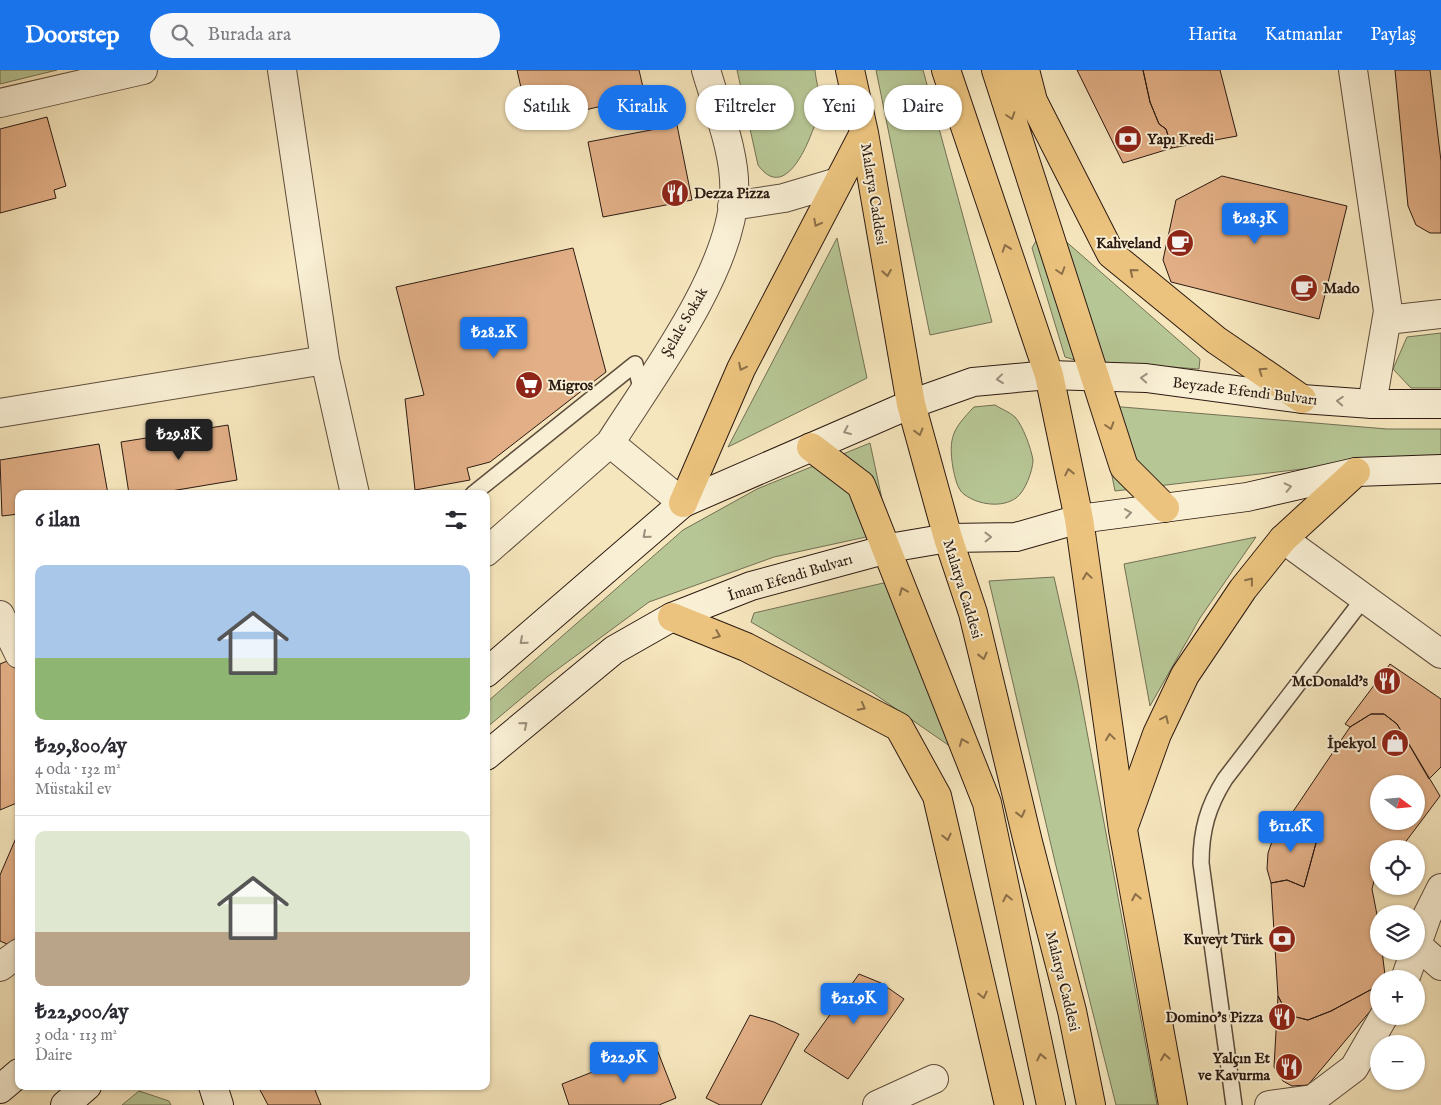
<!DOCTYPE html>
<html lang="tr">
<head>
<meta charset="utf-8">
<style>
  :root { --surface:#fff; --page:#f7f7f7; --text:#2b2b33; --muted:#7c7c81; --line:#e1e1e2; --accent:#1a73e8 }
  body { margin:0; font-family:"IM FELL English",serif; background:var(--page); color:var(--text); height:100vh; display:flex; flex-direction:column; font-size:19px; white-space:nowrap }
  * { box-sizing:border-box; margin:0 }
  p { font-size:16px; color:var(--muted) }
  .icon { flex:none; width:28px; height:28px; fill:none; stroke:currentColor; stroke-width:2; stroke-linecap:round; stroke-linejoin:round }
  .map { position:relative; flex:1; overflow:hidden }
  .sheet { position:absolute; left:15px; top:420px; width:475px; height:600px; display:flex; flex-direction:column; background:var(--surface); border-radius:10px; box-shadow:0 1px 4px #0004 }
  .sheet>* { flex:none }
  .guide { position:absolute; left:505px; top:15px; width:475px; height:45px; display:flex; gap:10px }
  .needle { width:32px; rotate:106deg }
  .tools { position:absolute; left:1370px; top:705px; display:grid; gap:10px }
  .tools a { display:grid; place-items:center; width:55px; height:55px; border-radius:50%; background:var(--surface); box-shadow:0 1px 4px #0004; font-size:25px }
  .price { position:absolute; translate:-50% -42px; padding:0 11px; border-radius:5px; background:var(--accent); color:#fff; font-size:16px; line-height:32px; filter:drop-shadow(0 1px 2px #0008) }
  .price::after { content:''; position:absolute; left:50%; top:30px; width:15px; height:11px; margin-left:-8px; background:inherit; clip-path:polygon(0 0,100% 0,50% 100%) }
  .price.active { background:#222; color:#fff }
  ul { padding:0; list-style:none }
  li { display:grid; align-content:center; gap:10px; height:265px; padding:0 20px }
  li+li { border-top:1px solid var(--line) }
  li span { display:grid; place-items:center; height:155px; border-radius:10px; color:#555 }
  li>.icon { margin-inline-start:auto }
  span .icon { width:90px; height:90px; fill:#fffc; stroke-width:1 }
  li b { font-size:21px }
  h2 { display:flex; justify-content:space-between; align-items:center; height:60px; padding:0 20px; font-size:21px }
  .pill { padding:0 18px; border-radius:22px; background:var(--surface); box-shadow:0 1px 4px #0004; font-size:18px; line-height:45px }
  .pill.active { background:var(--accent); color:#fff }
  header { display:flex; align-items:center; gap:30px; box-sizing:border-box; height:70px; padding:0 25px; background:var(--accent); color:#fff }
  header strong { font-size:24px }
  nav { display:flex; gap:28px; margin-inline-start:auto; font-size:18px }
  .search { width:350px; height:45px; background:var(--page); display:flex; align-items:center; gap:12px; box-sizing:border-box; padding:0 18px; border-radius:28px; color:var(--muted); font-size:19px }
  .map>svg:first-child { display:block }
</style>
</head>
<body>
<header>
<strong>Doorstep</strong>
<div class="search"><svg class="icon" aria-label="search" viewBox="0 0 24 24"><circle cx="10" cy="10" r="6"/><path d="M15 15l6 6"/></svg>Burada ara</div>
<nav><a>Harita</a><a>Katmanlar</a><a>Paylaş</a></nav>
</header>
<div class="map">
<svg width="1441" height="1035" viewBox="0 0 1441 1035">
  <rect width="100%" height="100%" fill="#f6e6bd"/>
  <filter id="stains"><feTurbulence type="fractalNoise" baseFrequency=".004" numOctaves="4"/><feColorMatrix values="0 0 0 0 .2 0 0 0 0 .09 0 0 0 0 .02 0 0 0 .5 -.17"/></filter>
  <radialGradient id="worn" r=".72"><stop offset=".6" stop-color="#630" stop-opacity="0"/><stop offset="1" stop-color="#630" stop-opacity=".3"/></radialGradient>
  <path fill="#b7c695" stroke="#727054" d="M0,0H57L0,14Z
    M737,0H815C816,12 821,27 820,39C819,45 816,52 814,57C806,79 784,131 758,95Z
    M876,0H923L992,252L930,265Z
    M1054,161L1200,289L1199,299L1075,290L1065,287L1032,178L1041,162Z
    M837,168L867,308L728,377Z
    M1441,263V318H1411L1393,299L1407,267Z
    M995,335C1001,339 1010,342 1015,347C1023,356 1031,378 1033,390C1033,400 1025,422 1016,428C1002,438 979,435 965,425C957,420 955,407 953,398C948,367 953,359 974,337Z
    M1098,335L1387,359H1441V386L1405,387L1115,421Z
    M870,373L889,462L774,487L649,532L547,607L486,658V633L683,460L757,419Z
    M1256,467L1200,548L1150,636L1124,494Z
    M1054,507L1078,614L1157,1035H1116L1055,792L989,511Z
    M905,508L954,679L873,623L751,552L754,543Z
    M139,1021L169,1031L171,1035H122Z"/>
  <path fill="#e2af86" stroke="#2c1a12" fill-rule="evenodd" d="M517,0H639L645,26L529,53Z
    M1077,0H1143L1150,32L1159,54L1166,59L1172,78L1123,93Z
    M1143,0H1220L1237,66L1172,78L1166,59L1159,54L1150,32Z
    M1395,0H1430L1441,91V163H1430L1416,155L1408,136Z
    M47,47L66,116L54,120L56,128L0,143V59Z
    M677,55L692,130L603,147L588,72Z
    M1222,106L1347,136L1319,249L1171,212L1163,190L1176,130Z
    M573,178L606,302L490,392L467,398L470,410L415,420L405,329L424,325L396,217Z
    M228,355L237,410L153,424H129L121,372Z
    M99,374L108,424H19V444L2,446L0,390Z
    M12,589L19,604V732L0,740V594Z
    M1390,594L1441,629V697L1429,709L1397,654L1384,644H1371L1350,657L1345,654Z
    M1371,644H1384L1397,654L1440,726L1404,774L1391,779H1379V792L1372,819L1379,855V881H1382L1385,905L1379,909L1374,918L1331,941L1308,950L1288,945L1278,926L1271,813L1287,810L1304,817L1319,762L1309,760L1288,749L1350,657ZM1379,714H1416V751H1379Z
    M1288,749L1309,760L1319,762L1304,817L1287,810L1271,813L1267,799L1268,783L1276,760Z
    M19,761V872L14,877L0,871V805Z
    M859,904L881,913L904,929L848,1009L804,981Z
    M1374,918L1377,933L1308,1015L1292,1016L1283,1011L1274,997L1278,926L1288,945L1308,950L1331,941Z
    M750,945L774,952L799,964L761,1035H720L706,1028Z
    M656,977L676,1028L659,1035H569L562,1014Z
    M261,1016H319L315,1020L321,1035H268L260,1020Z"/>
  <g fill="none" stroke-linecap="round" stroke-linejoin="round">
    <g stroke="#5e4d3d" stroke-width="18">
      <path id="lane" d="M473,424L635,294L642,322
        M1234,1035L1201,793C1201,760 1208,736 1225,709L1364,528"/>
    </g>
    <g stroke="#5e4d3d" stroke-width="30">
      <path id="street" d="M282,0L325,290L355,424
        M1353,0L1388,241L1372,334
        M0,33L143,0
        M732,136L784,128L838,112
        M1387,250L1441,244
        M0,343L325,290
        M683,433L610,373C652,307 730,203 734,125C737,86 717,38 706,0
        M1283,469L1441,584
        M486,482L610,373
        M0,545L19,584
        M1417,875L1441,896
        M1416,877L1427,846L1441,818
        M0,897L19,883
        M1405,909L1415,881
        M877,1035L934,1009
        M1269,1035L1313,1029L1354,998L1384,946"/>
    </g>
    <g stroke="#2c1a12" stroke-width="30">
      <path id="secondary" d="M486,603L683,433L911,334L973,312L1049,305L1146,308L1302,329L1372,334H1441
        M486,686L614,580L672,547L751,516L895,477L948,468L1016,467L1079,449L1247,427L1356,402L1441,399
        M213,1016L219,1035
        M0,1019L19,1003
        M65,1035L87,1016"/>
    </g>
    <g stroke="#2c1a12" stroke-width="30">
      <path id="highway" d="M850,0L864,63L911,334L948,468L973,543L1028,772L1072,941L1091,1035
        M946,0L1049,305L1079,449L1123,760L1173,1035
        M996,0L1124,397L1165,438
        M1025,0L1033,31L1111,184L1216,270L1302,329
        M811,377L861,415L987,733L1051,1035
        M683,433L741,299L864,63
        M672,547L746,577L899,657L937,726L1009,1035
        M1124,756L1157,664L1185,605L1243,519L1283,469L1356,402"/>
    </g>
    <use href="#lane" stroke="#f9efd4" stroke-width="15"/>
    <use href="#street" stroke="#f9efd4" stroke-width="28"/>
    <use href="#secondary" stroke="#f9efd4" stroke-width="28"/>
    <use href="#highway" stroke="#ebc37e" stroke-width="28"/>
  </g>
  <defs><path id="oneway-chevron" d="M-2-3.5L2.5 0L-2 3.5" fill="none" stroke-width="1.6" stroke-linecap="round" stroke-linejoin="round" transform="scale(1.25)"/></defs>
  <g stroke="#8c6e48">
    <use href="#oneway-chevron" transform="translate(1011 46) rotate(72)"/>
    <use href="#oneway-chevron" transform="translate(817 153) rotate(118)"/>
    <use href="#oneway-chevron" transform="translate(1006 178) rotate(-109)"/>
    <use href="#oneway-chevron" transform="translate(1061 201) rotate(72)"/>
    <use href="#oneway-chevron" transform="translate(1133 202) rotate(-141)"/>
    <use href="#oneway-chevron" transform="translate(887 203) rotate(81)"/>
    <use href="#oneway-chevron" transform="translate(742 297) rotate(116)"/>
    <use href="#oneway-chevron" transform="translate(1262 301) rotate(-145)"/>
    <use href="#oneway-chevron" transform="translate(1110 356) rotate(72)"/>
    <use href="#oneway-chevron" transform="translate(919 362) rotate(75)"/>
    <use href="#oneway-chevron" transform="translate(1069 402) rotate(-102)"/>
    <use href="#oneway-chevron" transform="translate(1087 506) rotate(-98)"/>
    <use href="#oneway-chevron" transform="translate(1250 511) rotate(-51)"/>
    <use href="#oneway-chevron" transform="translate(903 521) rotate(-112)"/>
    <use href="#oneway-chevron" transform="translate(717 565) rotate(22)"/>
    <use href="#oneway-chevron" transform="translate(983 586) rotate(76)"/>
    <use href="#oneway-chevron" transform="translate(862 637) rotate(28)"/>
    <use href="#oneway-chevron" transform="translate(1165 649) rotate(-65)"/>
    <use href="#oneway-chevron" transform="translate(1110 667) rotate(-98)"/>
    <use href="#oneway-chevron" transform="translate(963 672) rotate(-112)"/>
    <use href="#oneway-chevron" transform="translate(1021 744) rotate(76)"/>
    <use href="#oneway-chevron" transform="translate(947 767) rotate(77)"/>
    <use href="#oneway-chevron" transform="translate(1136 827) rotate(-101)"/>
    <use href="#oneway-chevron" transform="translate(1007 828) rotate(-102)"/>
    <use href="#oneway-chevron" transform="translate(983 925) rotate(77)"/>
    <use href="#oneway-chevron" transform="translate(1041 987) rotate(-102)"/>
    <use href="#oneway-chevron" transform="translate(1165 987) rotate(-100)"/>
  </g>
  <g stroke="#9d8f7d">
    <use href="#oneway-chevron" transform="translate(1144 308) rotate(-176)"/>
    <use href="#oneway-chevron" transform="translate(1000 309) rotate(174)"/>
    <use href="#oneway-chevron" transform="translate(1340 331) rotate(-176)"/>
    <use href="#oneway-chevron" transform="translate(847 361) rotate(156)"/>
    <use href="#oneway-chevron" transform="translate(1288 417) rotate(-13)"/>
    <use href="#oneway-chevron" transform="translate(1128 443) rotate(-8)"/>
    <use href="#oneway-chevron" transform="translate(646 465) rotate(139)"/>
    <use href="#oneway-chevron" transform="translate(988 467) rotate(-1)"/>
    <use href="#oneway-chevron" transform="translate(523 571) rotate(139)"/>
    <use href="#oneway-chevron" transform="translate(524 655) rotate(-40)"/>
  </g>
  <defs>
    <g id="bank-disc" transform="scale(1.4375)"><circle r="9.5" fill="#8f2418" stroke="#f9efd4"/><path d="M-6-4H6V4H-6ZM0-2.3a2.3 2.3 0 1 0 0 4.6a2.3 2.3 0 1 0 0-4.6Z" fill="#fff"/></g>
    <g id="restaurant-disc" transform="scale(1.4375)"><circle r="9.5" fill="#8f2418" stroke="#f9efd4"/><path d="M-5-6h1v4h1v-4h1v4h1v-4h1v5L-1.5 .5V6h-2V.5L-5-1ZM5-6V6H3V1.5H1.5Q1.5-4 5-6Z" fill="#fff"/></g>
    <g id="cafe-disc" transform="scale(1.4375)"><circle r="9.5" fill="#8f2418" stroke="#f9efd4"/><path d="M-5.5-4.5H6V0H3Q3 3.5 0 3.5H-2.5Q-5.5 3.5-5.5 0ZM3-3.2v2h1.7v-2ZM-6 4.5H4V6H-6Z" fill="#fff"/></g>
    <g id="supermarket-disc" transform="scale(1.4375)"><circle r="9.5" fill="#8f2418" stroke="#f9efd4"/><path d="M-6-5.5h2.5l.6 2H6L4.5 2H-2.5L-4.4-4H-6ZM-1.5 3.2a1.3 1.3 0 1 0 .1 0ZM3 3.2a1.3 1.3 0 1 0 .1 0Z" fill="#fff"/></g>
    <g id="shop-disc" transform="scale(1.4375)"><circle r="9.5" fill="#8f2418" stroke="#f9efd4"/><path d="M-5-2.5h2.3a2.7 3.5 0 0 1 5.4 0H5L5.5 6h-11ZM-1.5-2.5h3a1.5 2.3 0 0 0-3 0Z" fill="#fff"/></g>
  </defs>
  <g fill-rule="evenodd">
    <use href="#bank-disc" x="1128" y="69"/>
    <use href="#restaurant-disc" x="675" y="123"/>
    <use href="#cafe-disc" x="1180" y="173"/>
    <use href="#cafe-disc" x="1304" y="218"/>
    <use href="#supermarket-disc" x="529" y="315"/>
    <use href="#restaurant-disc" x="1387" y="611"/>
    <use href="#shop-disc" x="1395" y="673"/>
    <use href="#bank-disc" x="1282" y="869"/>
    <use href="#restaurant-disc" x="1282" y="947"/>
    <use href="#restaurant-disc" x="1289" y="997"/>
  </g>
  <g text-anchor="middle" stroke-width="4" stroke-linejoin="round" paint-order="stroke">
    <g font-size="15" font-weight="bold" fill="#2c1a12" stroke="#f9efd4" text-anchor="end">
      <text x="1147" y="74" text-anchor="start">Yapı Kredi</text>
      <text x="694" y="128" text-anchor="start">Dezza Pizza</text>
      <text x="1161" y="178">Kahveland</text>
      <text x="1323" y="223" text-anchor="start">Mado</text>
      <text x="548" y="320" text-anchor="start">Migros</text>
      <text x="1368" y="616">McDonald's</text>
      <text x="1376" y="678">İpekyol</text>
      <text x="1263" y="874">Kuveyt Türk</text>
      <text x="1263" y="952">Domino's Pizza</text>
      <text x="1270" y="993">Yalçın Et<tspan x="1270" dy="17">ve Kavurma</tspan></text>
    </g>
    <g font-size="15" fill="#2c1a12" stroke="#f9efd4">
      <text transform="translate(874 124) rotate(81)" y="5">Malatya Caddesi</text>
      <text transform="translate(684 252) rotate(-60)" y="5">Şelale Sokak</text>
      <text transform="translate(1245 321) rotate(7)" y="5">Beyzade Efendi Bulvarı</text>
      <text transform="translate(790 507) rotate(-17)" y="5">İmam Efendi Bulvarı</text>
      <text transform="translate(963 519) rotate(73)" y="5">Malatya Caddesi</text>
      <text transform="translate(1063 911) rotate(76)" y="5">Malatya Caddesi</text>
    </g>
  </g>
  <rect width="100%" height="100%" filter="url(#stains)"/>
  <rect width="100%" height="100%" fill="url(#worn)"/>
</svg>
<div class="tools">
<a><svg class="needle" viewBox="-14 -14 28 28"><path d="M0-13l5 13h-10z" fill="#e53935"/><path d="M0 13l5-13h-10z" fill="#7c7c81"/></svg></a>
<a><svg class="icon" aria-label="locate" viewBox="0 0 24 24"><circle cx="12" cy="12" r="6"/><path d="M12 2v4M12 18v4M2 12h4M18 12h4"/></svg></a>
<a><svg class="icon" aria-label="layers" viewBox="0 0 24 24"><path d="M12 4l9 5-9 5-9-5zM3 14l9 5 9-5"/></svg></a>
<a>+</a>
<a>−</a>
</div>
<b class="price" style="left:1255px;top:175px">₺28.3K</b>
<b class="price" style="left:494px;top:289px">₺28.2K</b>
<b class="price active" style="left:179px;top:391px">₺29.8K</b>
<b class="price" style="left:1291px;top:783px">₺11.6K</b>
<b class="price" style="left:854px;top:955px">₺21.9K</b>
<b class="price" style="left:624px;top:1014px">₺22.9K</b>
<div class="guide">
<a class="pill">Satılık</a>
<a class="pill active">Kiralık</a>
<a class="pill">Filtreler</a>
<a class="pill">Yeni</a>
<a class="pill">Daire</a>
</div>
<section class="sheet">
<h2>6 ilan<svg class="icon" aria-label="filters" viewBox="0 0 24 24"><path d="M4 7h16M4 17h16"/><circle cx="9" cy="7" r="2"/><circle cx="15" cy="17" r="2"/></svg></h2>
<ul>
<li><span style="background:linear-gradient(#a9c7e8 60%,#8fb573 0)"><svg class="icon" aria-label="home" viewBox="0 0 24 24"><path d="M3 11l9-7 9 7M6 9v11h12V9"/></svg></span><div><b>₺29,800/ay</b><p>4 oda · 132 m²</p><p>Müstakil ev</p></div></li>
<li><span style="background:linear-gradient(#dfe7d0 65%,#b9a48a 0)"><svg class="icon" aria-label="home" viewBox="0 0 24 24"><path d="M3 11l9-7 9 7M6 9v11h12V9"/></svg></span><div><b>₺22,900/ay</b><p>3 oda · 113 m²</p><p>Daire</p></div></li>
</ul>
</section>
</div>
</body>
</html>
